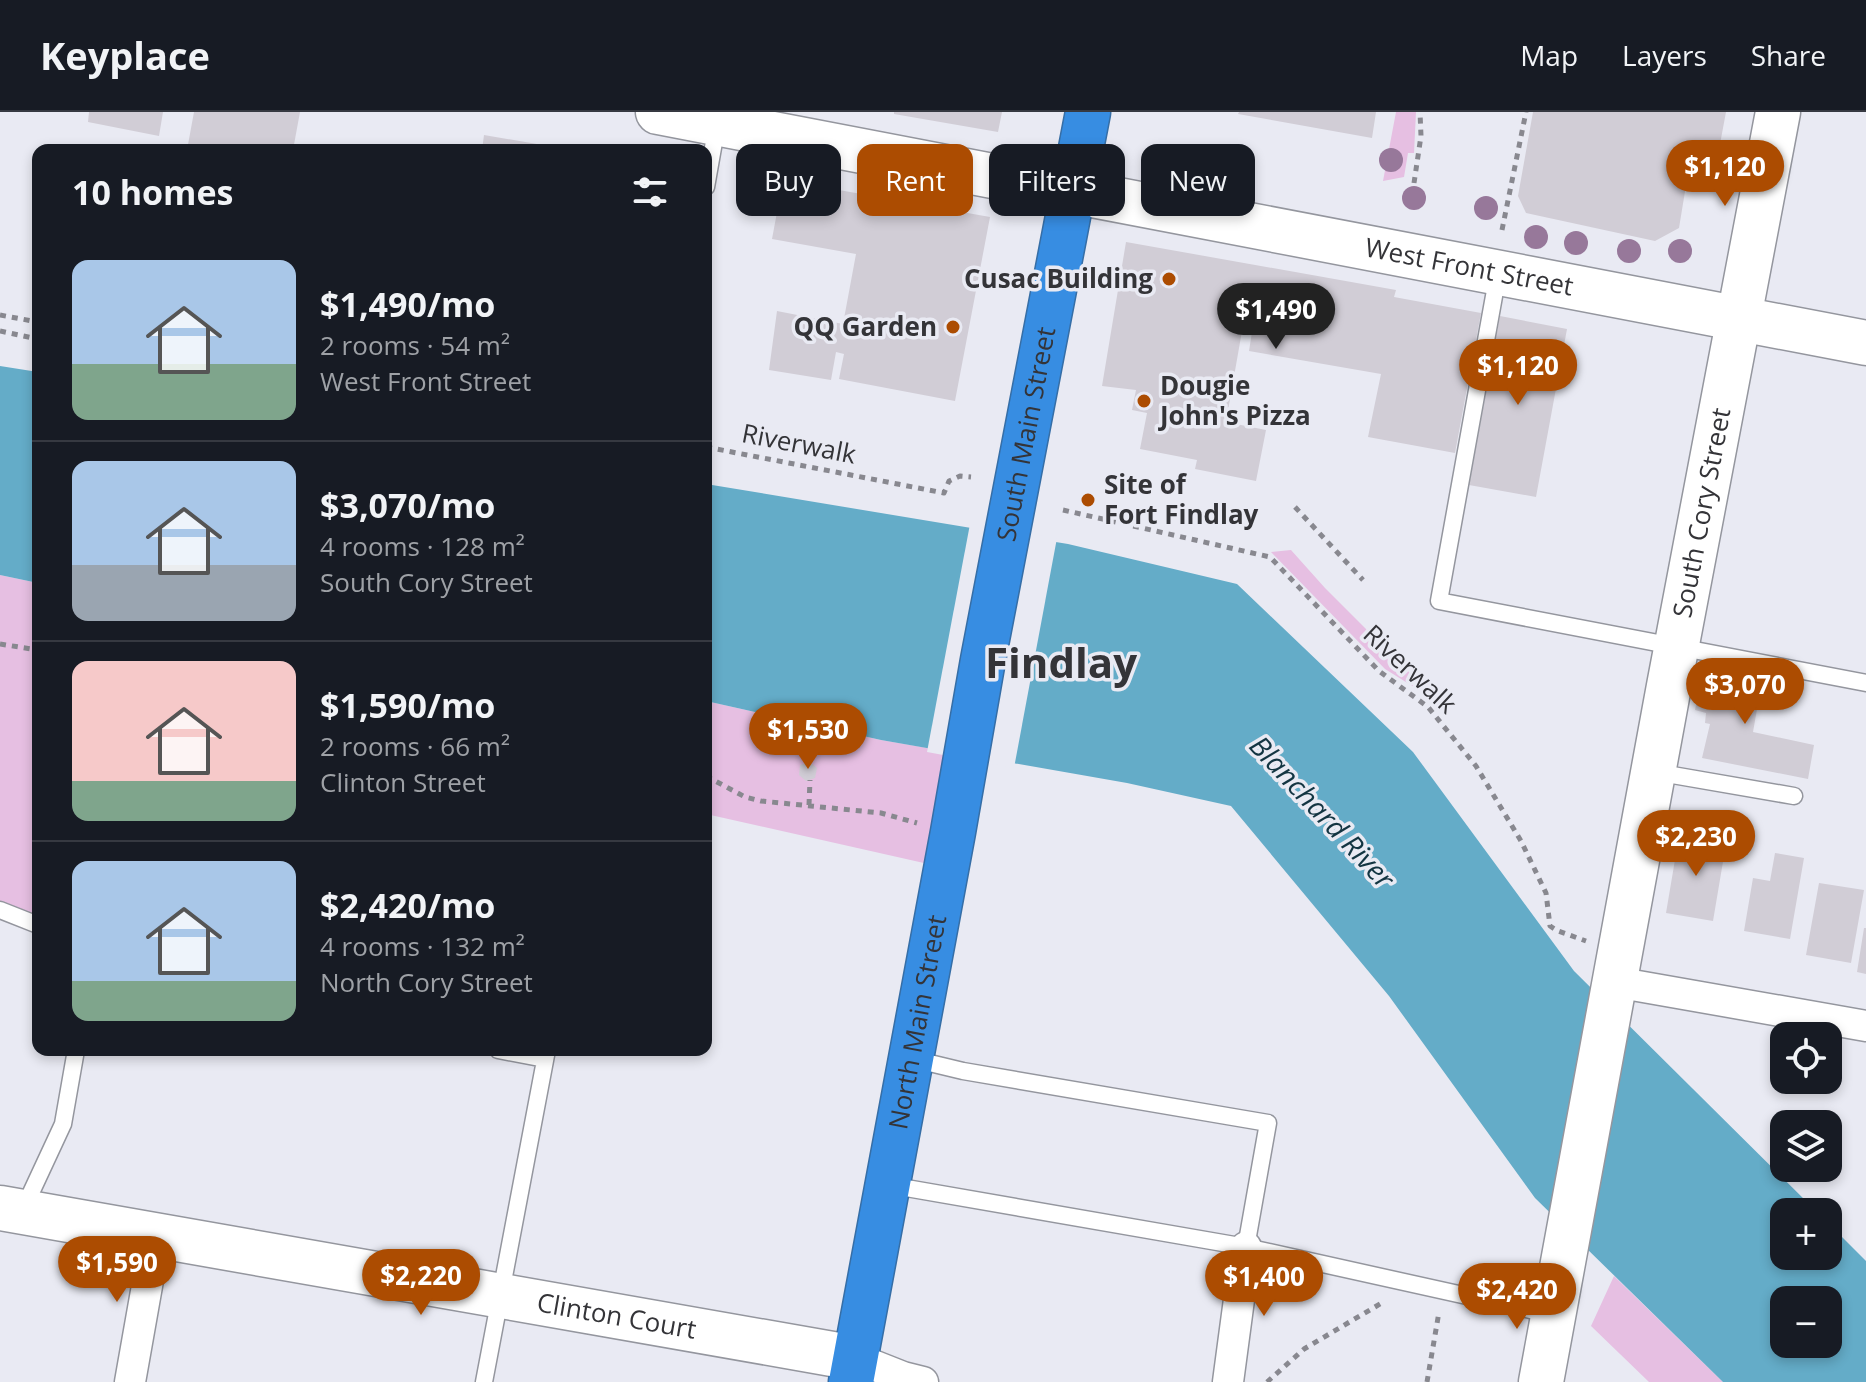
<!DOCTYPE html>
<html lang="en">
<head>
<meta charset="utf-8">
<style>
  :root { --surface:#171b24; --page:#242831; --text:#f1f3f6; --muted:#9ea1a6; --line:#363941; --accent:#ac4c01 }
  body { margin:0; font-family:"Open Sans",sans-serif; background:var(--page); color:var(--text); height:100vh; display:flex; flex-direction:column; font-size:30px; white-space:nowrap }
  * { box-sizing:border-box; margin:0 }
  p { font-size:26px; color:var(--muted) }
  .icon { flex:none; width:44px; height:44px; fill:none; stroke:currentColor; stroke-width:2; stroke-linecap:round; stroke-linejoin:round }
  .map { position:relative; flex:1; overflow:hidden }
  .panel { position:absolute; left:32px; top:32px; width:680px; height:912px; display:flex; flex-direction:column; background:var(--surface); border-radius:16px; box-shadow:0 4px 12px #0003 }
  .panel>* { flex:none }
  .top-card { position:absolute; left:736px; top:32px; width:760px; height:72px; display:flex; gap:16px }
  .controls { position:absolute; left:1770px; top:910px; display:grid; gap:16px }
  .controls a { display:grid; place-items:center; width:72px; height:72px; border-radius:16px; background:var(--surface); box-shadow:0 4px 12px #0003; font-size:40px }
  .price { position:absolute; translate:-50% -68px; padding:0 18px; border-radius:28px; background:var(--accent); color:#fff; font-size:26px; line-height:52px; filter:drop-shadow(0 2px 4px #0008) }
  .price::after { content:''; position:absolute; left:50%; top:48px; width:24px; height:18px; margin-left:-12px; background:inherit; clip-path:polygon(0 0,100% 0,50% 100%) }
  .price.current { background:#222; color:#fff }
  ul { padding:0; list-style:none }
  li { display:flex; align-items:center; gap:24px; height:200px; padding:0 40px }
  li+li { border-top:2px solid var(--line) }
  li span { display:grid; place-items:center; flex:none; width:224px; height:160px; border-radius:16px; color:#555 }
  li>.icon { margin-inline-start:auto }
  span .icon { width:96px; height:96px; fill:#fffc; stroke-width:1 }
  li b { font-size:34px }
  h2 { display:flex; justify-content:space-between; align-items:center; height:96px; padding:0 40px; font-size:34px }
  .pill { padding:0 28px; border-radius:16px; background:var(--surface); box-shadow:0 4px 12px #0003; font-size:28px; line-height:72px }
  .pill.current { background:var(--accent); color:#fff }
  header { display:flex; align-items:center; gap:48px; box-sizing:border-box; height:112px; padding:0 40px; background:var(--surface); border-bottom:2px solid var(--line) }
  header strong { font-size:38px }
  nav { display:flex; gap:44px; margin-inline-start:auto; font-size:28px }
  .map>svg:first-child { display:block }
</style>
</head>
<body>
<header>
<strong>Keyplace</strong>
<nav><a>Map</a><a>Layers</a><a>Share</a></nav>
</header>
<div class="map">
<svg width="1866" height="1270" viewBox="0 0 1866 1270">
  <rect width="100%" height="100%" fill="#e9eaf3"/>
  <path fill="#e6bfe2" d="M1396,0H1416L1414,41H1408L1404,65L1383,69Z
    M1291,438L1325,476L1410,561L1429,572L1438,590L1385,557L1271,440Z
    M0,463L38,471V813L0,798Z
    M706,589L881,628L957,641L946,756L706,702Z
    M1614,1164L1723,1270H1649L1591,1214Z"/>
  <path fill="#64acc8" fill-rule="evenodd" d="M0,254L38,260V471L0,463Z
    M706,372L1068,432L1237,472L1413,640L1574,859L1817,1100H1784V1144H1828V1111L1866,1149V1270H1723L1535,1086L1389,884L1231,694L1127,671L881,628L706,589ZM1784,1188H1828V1232H1784Z"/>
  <path fill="#e9eaf3" d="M970,412L1057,426L1014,656L927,640Z"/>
  <path fill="#d1cdd6" d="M89,0H163L159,24L88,10Z
    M194,0H300L293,38H187Z
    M894,0H1002L998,20L894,2Z
    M1239,0H1376L1372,26L1238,2Z
    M1533,0H1726L1717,48L1691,43L1679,116L1655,129L1526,101L1518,84Z
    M484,23L560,36V38H482Z
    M783,68L990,105L955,289L839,267L844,242L836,240L831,268L769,258L777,199L843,212L856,142L772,127Z
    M1126,130L1396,178L1394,185L1481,201L1455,341L1368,325L1381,262L1249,239L1252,220L1242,219L1226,310L1266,318L1256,369L1195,357L1197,348L1140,337L1147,301L1132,298L1136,278L1102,274Z
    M1500,204L1567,217L1536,385L1469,373Z
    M1704,552L1763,563L1753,620L1814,633L1808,667L1702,646L1710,612L1705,611L1706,601L1695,598Z
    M810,650L817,656L815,666L806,669L799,663L800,653Z
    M1679,724L1726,732L1713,809L1666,801Z
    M1775,741L1804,746L1790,827L1744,819L1753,766L1770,769Z
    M1819,771L1864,778L1851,851L1806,843Z
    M1864,816H1866V862L1857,860Z"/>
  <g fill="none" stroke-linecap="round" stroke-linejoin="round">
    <g stroke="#94969e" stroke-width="19">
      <path id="lane" d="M706,75L717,13
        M1498,162L1439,489L1866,571
        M1655,660L1794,684
        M0,798L38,813
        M498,938L545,947
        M913,947L963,959L1268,1011L1246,1135
        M889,1073L1246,1135L1553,1203
        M23,1098L63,1012L76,938
        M484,1270L547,938"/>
    </g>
    <g stroke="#94969e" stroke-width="33">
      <path id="street" d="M1615,870L1866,914
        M855,1246L903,1265L923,1270
        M130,1270L156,1123
        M1228,1270L1246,1135"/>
    </g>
    <g stroke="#94969e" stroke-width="47">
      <g id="secondary">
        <path id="s1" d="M658,0L1866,231"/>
        <path id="s2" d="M0,1096L855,1246"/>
        <path id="s3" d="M1541,1270L1669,574L1778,0"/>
      </g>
    </g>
    <g stroke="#366ea6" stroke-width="47">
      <g id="highway">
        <path id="s4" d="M851,1270L953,720L983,548L1088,0"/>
      </g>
    </g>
    <path stroke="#88888f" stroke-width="5" stroke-dasharray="6 6" stroke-linecap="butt" d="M1414,71L1421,24L1420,0
      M1502,118L1526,0
      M0,203L38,210
      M0,219L38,227
      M706,335L944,381L949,369L960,364L971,365
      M1295,395L1363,468
      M1063,398L1270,445L1379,559L1428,595L1476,654L1521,729L1546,781L1550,814L1558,819L1586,829
      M0,532L38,538
      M706,664L745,685L761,689L881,701L917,711
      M809,693L810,668
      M1267,1270L1304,1237L1385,1189
      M1427,1270L1439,1200"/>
    <use href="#lane" stroke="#fff" stroke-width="16"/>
    <use href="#street" stroke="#fff" stroke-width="30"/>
    <use href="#secondary" stroke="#fff" stroke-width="44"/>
    <use href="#highway" stroke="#378de2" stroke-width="44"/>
  </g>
  <g fill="#97789a">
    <circle cx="1391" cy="48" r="12"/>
    <circle cx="1414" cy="86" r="12"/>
    <circle cx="1486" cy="96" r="12"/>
    <circle cx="1536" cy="125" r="12"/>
    <circle cx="1576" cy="131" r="12"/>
    <circle cx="1629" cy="139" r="12"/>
    <circle cx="1680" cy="139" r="12"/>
  </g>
  <g fill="#ac4c01" stroke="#e9eaf3" stroke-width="3">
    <circle cx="1169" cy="167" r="8"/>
    <circle cx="953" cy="215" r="8"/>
    <circle cx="1144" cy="289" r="8"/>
    <circle cx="1088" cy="388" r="8"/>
  </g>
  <g text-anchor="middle" stroke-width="7" stroke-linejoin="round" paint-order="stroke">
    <g font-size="26" fill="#343438" stroke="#e9eaf3">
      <text dy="9" stroke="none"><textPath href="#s1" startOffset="826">West Front Street</textPath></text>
      <text dy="9" stroke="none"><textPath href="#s4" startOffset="964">South Main Street</textPath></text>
      <text transform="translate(799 332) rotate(11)" y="9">Riverwalk</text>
      <text dy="9" stroke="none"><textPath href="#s3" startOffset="884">South Cory Street</textPath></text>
      <text transform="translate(1410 557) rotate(43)" y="9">Riverwalk</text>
      <text dy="9" stroke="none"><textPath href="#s4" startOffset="366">North Main Street</textPath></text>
      <text dy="9" stroke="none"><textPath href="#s2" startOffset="626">Clinton Court</textPath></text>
    </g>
    <g font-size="26" font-weight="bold" fill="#343438" stroke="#e9eaf3" text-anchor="end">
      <text x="1153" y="176">Cusac Building</text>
      <text x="937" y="224">QQ Garden</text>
      <text x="1160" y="283" text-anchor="start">Dougie<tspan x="1160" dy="30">John's Pizza</tspan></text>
      <text x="1104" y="382" text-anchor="start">Site of<tspan x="1104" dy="30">Fort Findlay</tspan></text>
    </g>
    <g font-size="28" font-style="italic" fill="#133542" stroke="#e9eaf3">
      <text transform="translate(1322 700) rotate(47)" y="10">Blanchard River</text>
    </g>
    <g font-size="42" font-weight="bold" fill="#343438" stroke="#e9eaf3">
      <text x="1061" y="566">Findlay</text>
    </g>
  </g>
</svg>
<div class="controls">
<a><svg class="icon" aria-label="locate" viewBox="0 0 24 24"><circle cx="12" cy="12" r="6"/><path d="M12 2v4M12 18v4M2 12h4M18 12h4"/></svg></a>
<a><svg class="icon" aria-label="layers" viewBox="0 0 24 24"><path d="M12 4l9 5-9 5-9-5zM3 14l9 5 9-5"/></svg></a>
<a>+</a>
<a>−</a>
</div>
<b class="price" style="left:1725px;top:96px">$1,120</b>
<b class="price current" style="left:1276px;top:239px">$1,490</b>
<b class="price" style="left:1518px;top:295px">$1,120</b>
<b class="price" style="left:1745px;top:614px">$3,070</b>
<b class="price" style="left:808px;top:659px">$1,530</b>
<b class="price" style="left:1696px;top:766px">$2,230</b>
<b class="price" style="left:117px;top:1192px">$1,590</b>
<b class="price" style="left:421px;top:1205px">$2,220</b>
<b class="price" style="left:1264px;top:1206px">$1,400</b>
<b class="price" style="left:1517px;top:1219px">$2,420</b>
<div class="top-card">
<a class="pill">Buy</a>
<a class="pill current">Rent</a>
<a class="pill">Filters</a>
<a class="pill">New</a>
</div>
<section class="panel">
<h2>10 homes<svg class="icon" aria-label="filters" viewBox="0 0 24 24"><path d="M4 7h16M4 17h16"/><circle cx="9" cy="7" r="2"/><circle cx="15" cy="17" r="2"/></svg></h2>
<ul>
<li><span style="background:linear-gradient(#a9c7e8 65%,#7fa58c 0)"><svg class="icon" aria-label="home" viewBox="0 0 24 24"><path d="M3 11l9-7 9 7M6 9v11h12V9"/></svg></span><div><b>$1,490/mo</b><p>2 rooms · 54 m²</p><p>West Front Street</p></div></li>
<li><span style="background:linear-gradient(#a9c7e8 65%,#9aa5b1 0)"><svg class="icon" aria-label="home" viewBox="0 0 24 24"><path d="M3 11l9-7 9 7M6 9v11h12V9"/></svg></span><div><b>$3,070/mo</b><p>4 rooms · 128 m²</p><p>South Cory Street</p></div></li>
<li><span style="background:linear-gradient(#f6c9c9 75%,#7fa58c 0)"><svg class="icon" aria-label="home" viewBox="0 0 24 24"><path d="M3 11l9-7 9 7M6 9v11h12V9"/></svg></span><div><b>$1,590/mo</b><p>2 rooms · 66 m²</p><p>Clinton Street</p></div></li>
<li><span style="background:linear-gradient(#a9c7e8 75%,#7fa58c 0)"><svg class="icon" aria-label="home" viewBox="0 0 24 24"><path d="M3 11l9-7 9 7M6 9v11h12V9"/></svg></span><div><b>$2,420/mo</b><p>4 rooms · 132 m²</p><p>North Cory Street</p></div></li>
</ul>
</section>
</div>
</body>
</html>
